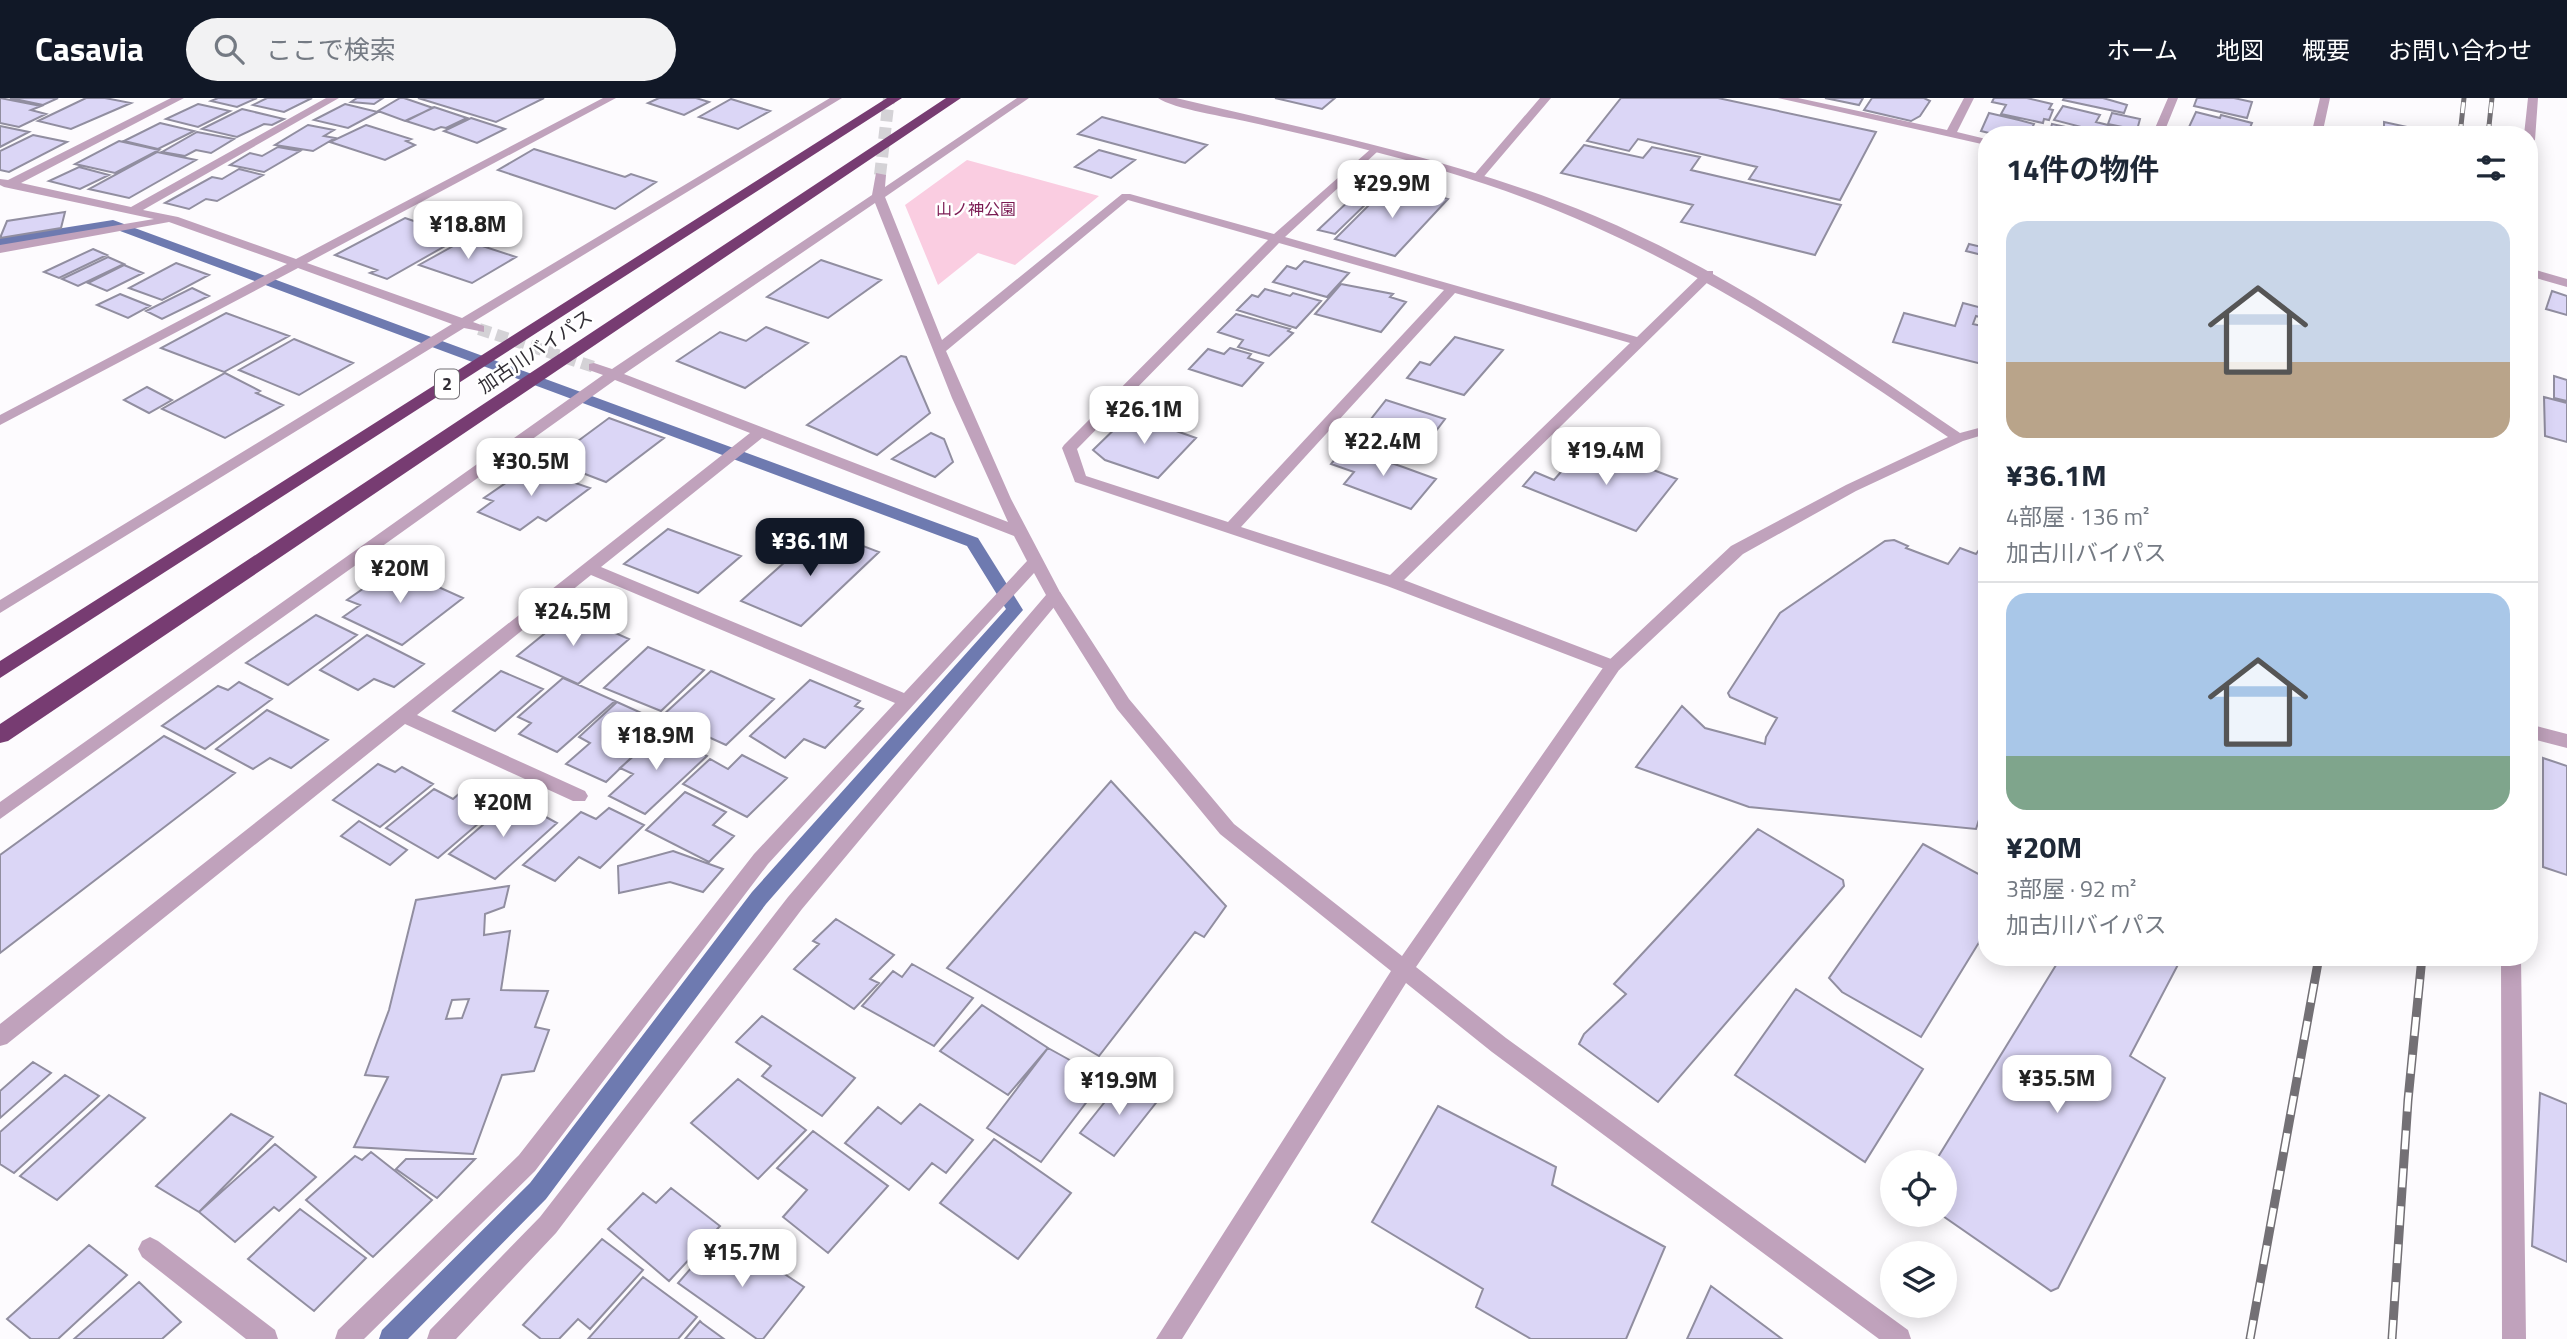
<!DOCTYPE html>
<html lang="ja">
<head>
<meta charset="utf-8">
<style>
  :root { --surface:#fff; --page:#f2f2f3; --text:#1f2937; --muted:#747a83; --line:#e0e1e3; --accent:#111827 }
  body { margin:0; font-family:"Titillium Web","Noto Sans JP",sans-serif; background:var(--page); color:var(--text); height:100vh; display:flex; flex-direction:column; font-size:26px; white-space:nowrap }
  * { box-sizing:border-box; margin:0 }
  p { font-size:23px; color:var(--muted) }
  .icon { flex:none; width:38px; height:38px; fill:none; stroke:currentColor; stroke-width:2; stroke-linecap:round; stroke-linejoin:round }
  .map { position:relative; flex:1; overflow:hidden }
  .drawer { position:absolute; left:1978px; top:28px; width:560px; height:840px; display:flex; flex-direction:column; background:var(--surface); border-radius:28px; box-shadow:0 4px 18px #0003 }
  .drawer>* { flex:none }
  .tools { position:absolute; left:1880px; top:1052px; display:grid; gap:14px }
  .tools a { display:grid; place-items:center; width:77px; height:77px; border-radius:50%; background:var(--surface); box-shadow:0 4px 18px #0003; font-size:35px }
  .price { position:absolute; translate:-50% -60px; padding:0 16px; border-radius:14px; background:#fff; color:#222; font-size:23px; line-height:46px; filter:drop-shadow(0 2px 4px #0008) }
  .price::after { content:''; position:absolute; left:50%; top:42px; width:21px; height:16px; margin-left:-10px; background:inherit; clip-path:polygon(0 0,100% 0,50% 100%) }
  .price.current { background:var(--accent); color:#fff }
  ul { padding:0; list-style:none }
  li { display:grid; align-content:center; gap:14px; height:371px; padding:0 28px }
  li+li { border-top:2px solid var(--line) }
  li span { display:grid; place-items:center; height:217px; border-radius:21px; color:#555 }
  li>.icon { margin-inline-start:auto }
  span .icon { width:126px; height:126px; fill:#fffc; stroke-width:1 }
  li b { font-size:30px }
  h2 { display:flex; justify-content:space-between; align-items:center; height:84px; padding:0 28px; font-size:30px }
  header { display:flex; align-items:center; gap:42px; box-sizing:border-box; height:98px; padding:0 35px; background:var(--accent); color:#fff }
  header strong { font-size:33px }
  nav { display:flex; gap:38px; margin-inline-start:auto; font-size:24px }
  .search { width:490px; height:63px; background:var(--page); display:flex; align-items:center; gap:18px; box-sizing:border-box; padding:0 24px; border-radius:38px; color:var(--muted); font-size:26px }
  .map>svg:first-child { display:block }
</style>
</head>
<body>
<header>
<strong>Casavia</strong>
<div class="search"><svg class="icon" aria-label="search" viewBox="0 0 24 24"><circle cx="10" cy="10" r="6"/><path d="M15 15l6 6"/></svg>ここで検索</div>
<nav><a>ホーム</a><a>地図</a><a>概要</a><a>お問い合わせ</a></nav>
</header>
<div class="map">
<svg width="2567" height="1241" viewBox="0 0 2567 1241">
  <rect width="100%" height="100%" fill="#fdfbfe"/>
  <path fill="#facde1" d="M967,62L1099,98L1015,167L978,155L938,187L905,107Z"/>
  <g fill="none" stroke-linecap="round" stroke-linejoin="round">
    <path fill="#6e7ab0" fill-rule="evenodd" d="M113,122L978,440L1023,512L766,806L546,1101L408,1241H379L382,1232L530,1085L752,794L1006,511L967,448L112,130L0,148V140Z"/>
  </g>
  <path fill="#dbd6f6" stroke="#918ea0" stroke-width="2" fill-rule="evenodd" d="M0,0L41,8L31,12L46,16L19,29L0,25Z
    M10,0H58L43,7Z
    M86,0H105L131,5L71,31L38,23Z
    M218,0H257L237,9L211,3Z
    M267,0H312L284,14L253,7Z
    M357,0H356H383L374,6L351,4Z
    M400,0H404L433,10L405,23L378,13Z
    M418,0H544L496,24Z
    M659,0H696L709,4L684,17L648,5Z
    M1275,0H1335L1322,11Z
    M1621,0H1718L1876,34L1840,102L1749,81L1757,69L1638,41L1629,53L1587,43Z
    M1825,0H1863L1859,7Z
    M1872,0H1924L1930,3L1920,18L1911,23L1864,12Z
    M1994,0H2027L2052,6L2049,11L2053,12L2049,22L2044,21L2043,25L2001,16L2006,7L1992,4Z
    M2064,0H2103L2127,7L2124,15L2063,2Z
    M2197,0H2234L2252,4L2247,20L2194,8Z
    M731,1L770,13L738,31L699,19Z
    M198,6L230,13L198,29L166,21Z
    M345,6L378,14L348,30L314,22Z
    M2063,8L2100,17L2096,24L2116,29L2112,37L2054,22Z
    M434,9L467,20L446,30L441,29L434,32L406,23Z
    M242,11L284,21L272,27L264,26L237,39L202,31Z
    M2196,14L2220,20L2221,17L2252,25L2247,37H2222L2189,29Z
    M1989,15L2019,22L2034,26L2029,37H1997L1981,33Z
    M2112,15L2140,21L2137,32L2108,26Z
    M1102,19L1207,47L1185,65L1078,36Z
    M471,20L505,31L477,45L444,33Z
    M2384,24L2421,32L2420,37H2384Z
    M160,25L194,33L158,51L124,43Z
    M2052,26L2102,37H2049Z
    M308,27L334,32L324,38L335,40L313,53L275,47Z
    M366,27L411,41L406,43L415,47L385,62L330,44Z
    M0,28L29,34L0,49Z
    M197,34L234,41L211,55L196,52L185,58L162,54Z
    M33,37L67,44L9,74L0,72V53Z
    M119,43L159,52L115,75L75,66Z
    M1584,47L1643,60L1652,49L1700,59L1691,72L1841,107L1815,157L1681,124L1693,107L1561,75Z
    M278,49L300,53L264,74L230,67L250,55L262,58Z
    M534,51L625,79L631,76L656,84L615,111L498,72Z
    M1099,52L1135,62L1111,80L1075,69Z
    M157,54L196,62L129,100L89,91Z
    M79,69L109,77L80,91L49,83Z
    M239,71L263,77L217,103L206,101L189,111L165,105L212,79L222,81Z
    M1390,86L1448,101L1395,158L1335,141Z
    M1355,97L1371,101L1335,136L1318,132Z
    M65,114L61,130L0,140L7,123Z
    M405,120L461,139L387,181L370,175L377,172L335,157Z
    M464,142L516,159L472,185L419,167Z
    M1969,146L1986,150V165L1980,163L1982,157L1966,153Z
    M93,151L107,157L59,180L44,174Z
    M108,159L124,166L78,188L62,181Z
    M821,162L881,182L828,220L767,199Z
    M1304,163L1349,175L1327,199L1273,184L1287,168L1296,171Z
    M176,165L209,177L162,202L129,190Z
    M124,167L143,175L107,193L88,185Z
    M1341,186L1393,196L1390,199L1406,204L1381,234L1315,216Z
    M192,190L209,198L162,221L146,213Z
    M1265,191L1290,198L1293,195L1321,203L1296,230L1237,212L1252,197L1258,199Z
    M2552,193L2567,198V217L2546,211Z
    M120,196L150,208L128,220L97,207Z
    M1963,205L1986,211V221L1976,218L1973,226L1986,229V267L1893,244L1904,215L1955,228Z
    M226,215L289,238L224,274L161,250Z
    M1236,216L1290,231L1288,233L1293,235L1269,258L1238,249L1243,242L1218,234Z
    M766,229L808,245L745,290L677,263L720,234L746,243Z
    M1455,239L1503,252L1464,297L1407,280L1420,264L1430,267Z
    M294,241L353,265L299,297L239,272Z
    M1230,250L1251,256L1248,260L1263,265L1242,288L1189,271L1208,251L1224,256Z
    M901,258L906,259L930,315L877,357L807,327Z
    M225,275L260,293L256,295L283,307L225,340L162,311Z
    M2554,278L2567,282V303L2554,300Z
    M147,289L172,302L149,315L124,302Z
    M2544,299L2567,305V344L2545,338Z
    M1386,302L1445,321L1420,354L1360,335Z
    M1134,318L1196,340L1158,380L1105,362L1093,352L1125,321L1130,323Z
    M609,320L664,340L606,384L551,363Z
    M931,335L944,341L953,364L935,379L892,361Z
    M1585,346L1677,381L1636,433L1523,388L1535,374L1554,382Z
    M1345,349L1403,369L1436,381L1411,411L1344,386L1354,374L1331,366Z
    M529,369L590,390L546,423L538,419L520,432L478,414L493,403L484,400Z
    M668,431L741,458L698,495L624,466Z
    M821,432L879,454L801,528L741,503Z
    M1894,442L1908,448L1906,450L1948,466L1960,450L1976,456L1979,452L1986,455V700L1976,731L1749,709L1636,669L1682,608L1705,630L1765,646L1766,639L1777,620L1730,599L1728,595L1780,515L1885,443Z
    M394,469L463,500L402,547L343,519L360,507L347,502Z
    M570,515L629,541L578,586L517,558Z
    M316,517L357,537L288,587L246,565Z
    M367,537L424,566L394,589L374,581L358,592L320,572Z
    M648,549L704,572L661,613L604,590Z
    M501,573L543,591L495,633L453,613Z
    M711,573L774,601L726,647L662,618Z
    M563,580L615,603L557,654L519,636L531,625L518,619Z
    M810,582L860,603L855,608L863,611L825,650L804,641L785,660L750,638Z
    M239,584L272,601L205,651L162,628L218,588L228,592Z
    M617,604L666,626L606,684L566,666L590,645L579,639Z
    M267,612L328,642L291,670L270,660L253,671L216,651Z
    M660,635L707,658L645,716L609,698L633,676L620,670Z
    M164,638L235,675L0,855V757Z
    M742,657L787,680L747,719L683,686L710,661L728,671Z
    M2543,660L2567,668V777L2543,769Z
    M378,666L395,674L402,669L433,686L380,729L333,702Z
    M1111,683L1226,808L1204,839L1195,834L1099,958L947,870Z
    M434,691L453,701L461,694L493,713L438,760L386,730Z
    M685,694L726,714L713,727L734,738L709,764L646,732Z
    M513,701L557,725L495,781L449,756Z
    M609,710L644,727L600,770L579,759L555,783L523,767L581,714L596,721Z
    M359,723L407,752L390,767L341,738Z
    M1758,731L1843,782L1844,788L1658,1004L1579,946L1584,936L1626,896L1614,886Z
    M1923,746L1986,780V833L1921,939L1842,894L1829,880Z
    M673,753L723,771L703,794L670,784L619,795L618,768Z
    M509,788L504,809L485,816L484,837L510,833L501,892L548,893L535,929L549,932L534,973L502,977L473,1056L354,1049L388,979L365,977L389,912L416,802ZM469,901L462,920L446,921L452,902Z
    M836,821L894,857L870,881L879,885L854,911L794,871L819,846L813,843Z
    M2061,859H2182L2130,958L2165,980L2058,1190L2051,1193L1940,1116H1944V1064H1935Z
    M912,866L973,900L934,948L862,908L893,873L902,879Z
    M1796,891L1923,971L1865,1064L1735,977Z
    M982,907L1048,950L1008,997L940,953Z
    M762,918L855,980L822,1018L762,978L771,968L736,944Z
    M1048,950L1104,981L1041,1064L987,1030Z
    M33,964L51,975L0,1020V993Z
    M65,977L99,998L14,1075L0,1066V1034Z
    M1124,980L1159,1001L1114,1058L1080,1035Z
    M738,981L806,1032L758,1081L691,1025Z
    M2540,995L2567,1006V1164L2532,1148Z
    M109,997L145,1020L57,1102L20,1078Z
    M920,1006L973,1042L946,1075L932,1065L909,1092L845,1045L878,1009L901,1026Z
    M1438,1008L1556,1069L1552,1087L1665,1149L1626,1241H1531L1476,1209L1483,1191L1372,1124Z
    M231,1016L273,1039L199,1114L156,1088Z
    M813,1033L888,1088L828,1155L783,1119L807,1092L777,1070Z
    M994,1041L1071,1095L1018,1161L940,1105Z
    M275,1046L316,1079L279,1113L274,1109L235,1144L199,1114Z
    M371,1054L432,1102L373,1159L306,1102L355,1058L362,1062Z
    M406,1061H475L437,1100L396,1071Z
    M671,1090L720,1128L669,1183L608,1131L643,1095L656,1105Z
    M300,1111L366,1160L314,1213L248,1161Z
    M602,1141L643,1172L590,1231L578,1221L559,1241H541L523,1227Z
    M714,1144L745,1165L753,1155L804,1189L763,1241H757L678,1185Z
    M89,1147L127,1177L58,1241H31L7,1221Z
    M643,1179L697,1219L678,1241H588Z
    M139,1184L181,1224L162,1241H74Z
    M1711,1188L1782,1241H1687Z
    M700,1223L702,1225L724,1241H685Z"/>
  <g fill="none" stroke-linecap="round" stroke-linejoin="round">
    <path stroke="#d4d2d6" stroke-width="12" stroke-dasharray="12 6" stroke-linecap="butt" d="M880,77L889,0
      M479,231L594,269"/>
    <path fill="#c0a2bc" fill-rule="evenodd" d="M171,0H184L21,85L131,109L326,0H339L143,112L178,119L296,161L603,0H616L307,165L462,220L830,0H842L473,224L484,228V234L464,230L0,515V502L452,226L298,170L0,327V317L287,166L169,124L0,155V147L154,121L4,89L0,87V81L8,82Z
      M1017,0H1029L885,99L942,242L1122,96H1130L1274,136L1373,49L1379,52L1377,54L1285,139L1637,239L1705,173H1713V179L1404,482L1619,564L1621,568L1619,572H1607L1387,488L1075,384L1062,350L1064,347L1268,142L1128,102L946,253L1011,401L1062,498L1060,502L802,811L556,1135L456,1241H427L430,1232L540,1119L788,799L1046,497L1034,475L768,766L535,1073L364,1241H335L338,1232L519,1057L754,756L895,605L591,477L417,617L585,693L588,698L585,703H573L405,626L7,946L0,948V926L750,335L615,282L0,721V704L603,277L589,272V266L594,265L612,271L872,97L876,75L886,77L885,89ZM875,105L952,300L1008,424L624,276ZM1279,145L1444,192L1228,424L1086,378L1077,351ZM1455,195L1630,245L1390,477L1241,429ZM762,340L1014,438L1027,463L904,595L601,469Z
      M1540,0H1551L1481,82H1473V78Z
      M1778,0H1798L1947,32L1964,0H1974L1957,34L1986,41V47Z
      M2168,0H2178L2163,37H2152Z
      M2528,0H2538L2535,42L2529,45V37H2524Z
      M2529,170L2567,181V189L2529,178Z
      M2529,626L2567,636V650L2529,640Z
      M2501,859H2521L2526,1241H2502Z
      M150,1139L158,1143L275,1232L278,1241H246L142,1159L138,1151L142,1143Z"/>
    <path fill="#c0a2bc" fill-rule="evenodd" d="M1158,0H1176C1317,34 1461,62 1595,118C1726,173 1843,255 1960,335L1986,328V336L1963,343L1856,393L1743,456L1619,572L1416,869L1506,940L1908,1232L1911,1241H1879L1492,954L1406,885L1182,1241H1156L1391,873L1220,736L1117,611L1046,498L1048,494H1060L1129,601L1234,726L1402,858L1607,564L1731,448L1846,387L1948,339C1798,236 1659,144 1485,86C1408,60 1328,42 1249,24C1228,19 1173,11 1158,0Z
      M2320,0H2330L2322,37H2311Z"/>
    <path fill="#773c72" fill-rule="evenodd" d="M887,0H902L0,580V563Z
      M946,0H961L8,643L0,645V626Z"/>
    <g stroke="#737075" stroke-width="5">
      <path id="rail-far1" d="M2460,37L2464,0
        M2488,37L2492,0"/>
    </g>
    <g stroke="#737075" stroke-width="9">
      <path id="rail" d="M2250,1241L2319,859
        M2392,1241L2408,1002L2422,859"/>
    </g>
    <use href="#rail-far1" stroke="#fff" stroke-width="3.5" stroke-dasharray="11" stroke-linecap="butt"/>
    <use href="#rail" stroke="#fff" stroke-width="6" stroke-dasharray="19" stroke-linecap="butt"/>
  </g>
  <g text-anchor="middle" stroke-width="5" stroke-linejoin="round" paint-order="stroke">
    <g font-size="16" fill="#7a1a52" stroke="#fff">
      <text x="976" y="117">山ノ神公園</text>
    </g>
    <rect fill="#fff" stroke="#706d72" stroke-width="2" x="435" y="271.5" width="24" height="29" rx="5"/>
    <g font-size="18" font-weight="bold" fill="#322e35">
      <text x="447" y="292">2</text>
    </g>
    <g font-size="19" fill="#322e35" stroke="#fff">
      <text transform="translate(535 253) rotate(-34)" y="7">加古川バイパス</text>
    </g>
  </g>
</svg>
<div class="tools">
<a><svg class="icon" aria-label="locate" viewBox="0 0 24 24"><circle cx="12" cy="12" r="6"/><path d="M12 2v4M12 18v4M2 12h4M18 12h4"/></svg></a>
<a><svg class="icon" aria-label="layers" viewBox="0 0 24 24"><path d="M12 4l9 5-9 5-9-5zM3 14l9 5 9-5"/></svg></a>
</div>
<b class="price" style="left:1392px;top:122px">¥29.9M</b>
<b class="price" style="left:468px;top:163px">¥18.8M</b>
<b class="price" style="left:1144px;top:348px">¥26.1M</b>
<b class="price" style="left:1383px;top:380px">¥22.4M</b>
<b class="price" style="left:1606px;top:389px">¥19.4M</b>
<b class="price" style="left:531px;top:400px">¥30.5M</b>
<b class="price current" style="left:810px;top:480px">¥36.1M</b>
<b class="price" style="left:400px;top:507px">¥20M</b>
<b class="price" style="left:573px;top:550px">¥24.5M</b>
<b class="price" style="left:656px;top:674px">¥18.9M</b>
<b class="price" style="left:503px;top:741px">¥20M</b>
<b class="price" style="left:2057px;top:1017px">¥35.5M</b>
<b class="price" style="left:1119px;top:1019px">¥19.9M</b>
<b class="price" style="left:742px;top:1191px">¥15.7M</b>
<section class="drawer">
<h2>14件の物件<svg class="icon" aria-label="filters" viewBox="0 0 24 24"><path d="M4 7h16M4 17h16"/><circle cx="9" cy="7" r="2"/><circle cx="15" cy="17" r="2"/></svg></h2>
<ul>
<li><span style="background:linear-gradient(#c9d6e8 65%,#b9a48a 0)"><svg class="icon" aria-label="home" viewBox="0 0 24 24"><path d="M3 11l9-7 9 7M6 9v11h12V9"/></svg></span><div><b>¥36.1M</b><p>4部屋 · 136 m²</p><p>加古川バイパス</p></div></li>
<li><span style="background:linear-gradient(#a9c7e8 75%,#7fa58c 0)"><svg class="icon" aria-label="home" viewBox="0 0 24 24"><path d="M3 11l9-7 9 7M6 9v11h12V9"/></svg></span><div><b>¥20M</b><p>3部屋 · 92 m²</p><p>加古川バイパス</p></div></li>
</ul>
</section>
</div>
</body>
</html>
